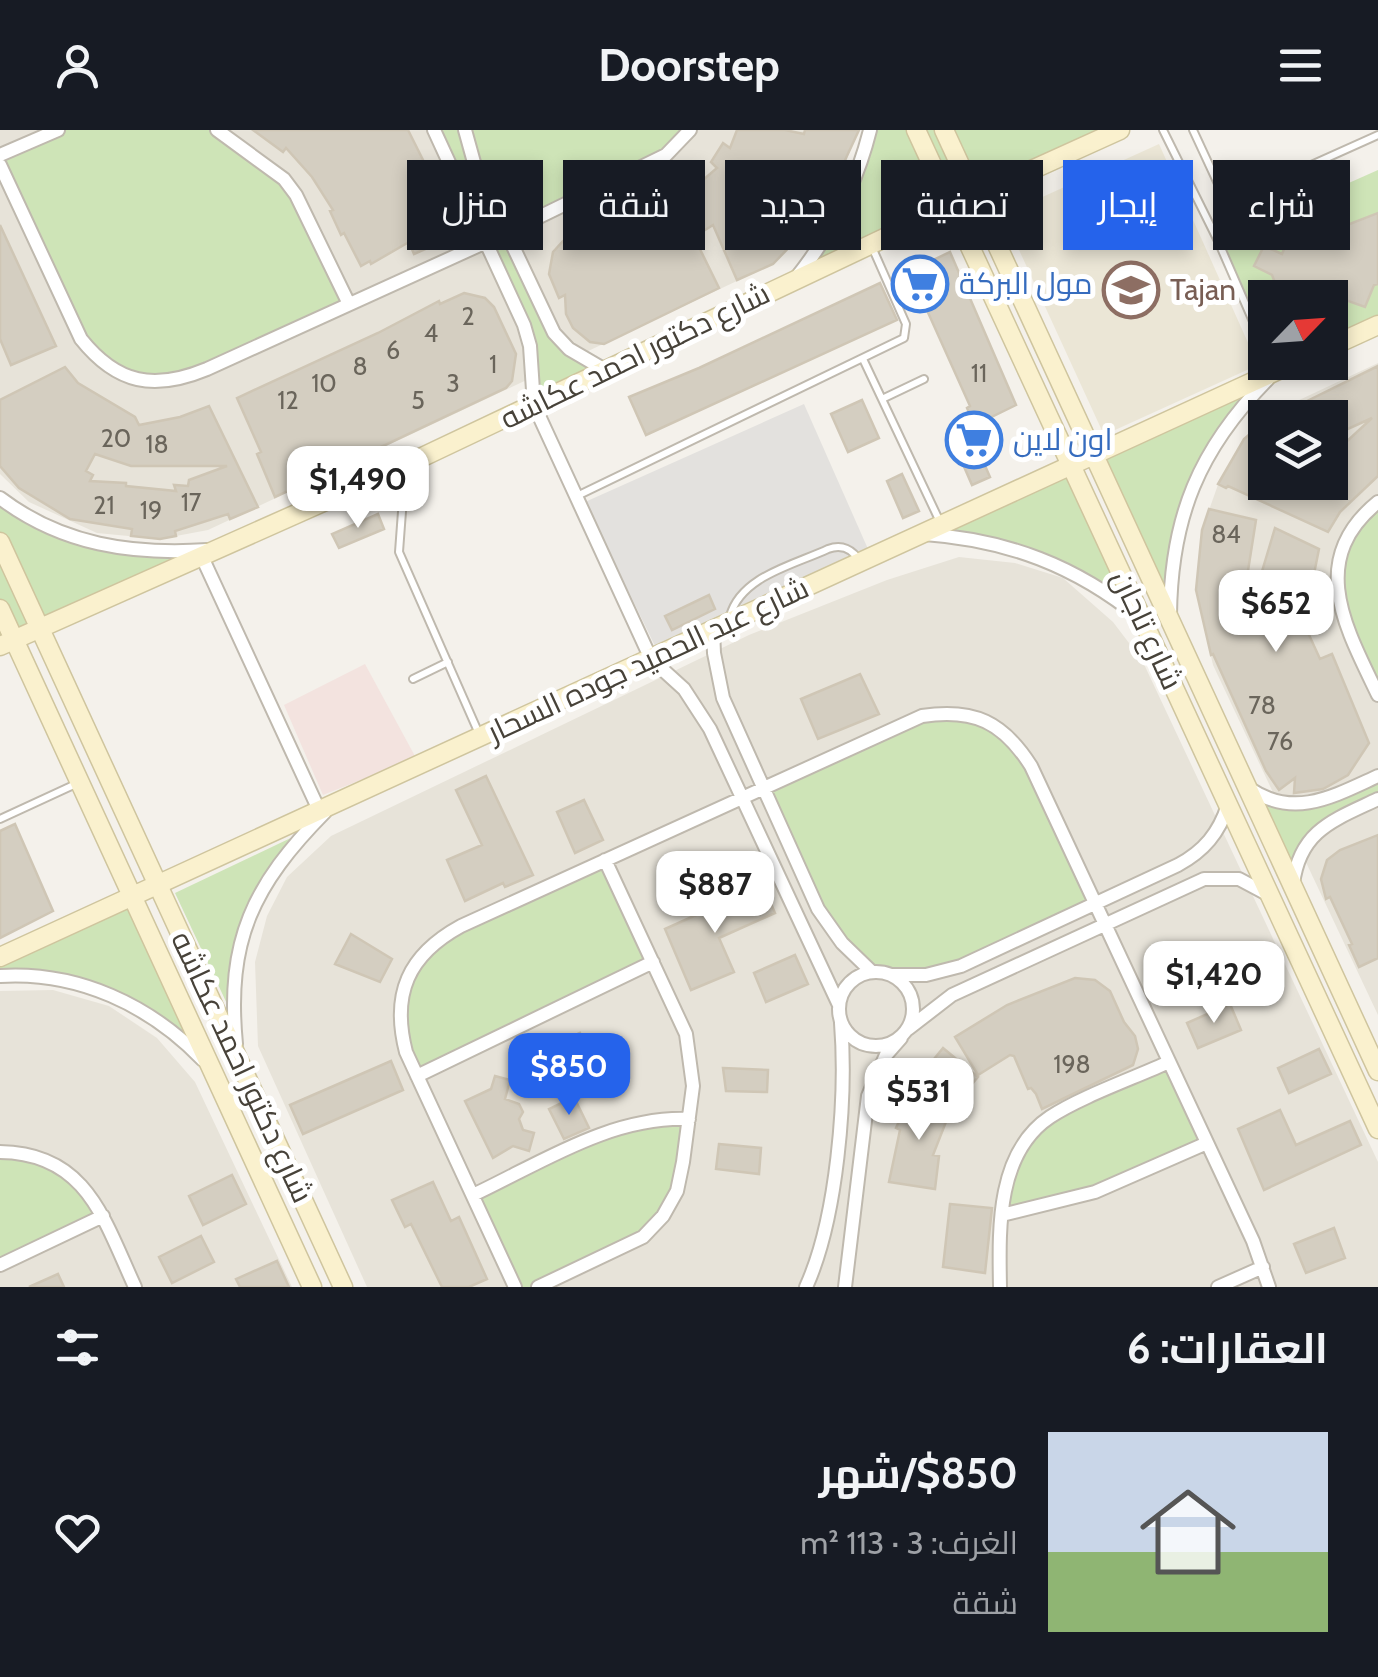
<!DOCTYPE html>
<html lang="ar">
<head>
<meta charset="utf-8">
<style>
  :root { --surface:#171b24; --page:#242831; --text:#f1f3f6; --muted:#9ea1a6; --accent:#2563eb }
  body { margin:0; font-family:Cabin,Cairo,sans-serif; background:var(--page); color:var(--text); direction:rtl; height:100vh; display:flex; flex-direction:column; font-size:38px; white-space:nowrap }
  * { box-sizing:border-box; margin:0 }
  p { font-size:32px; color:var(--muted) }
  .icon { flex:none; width:55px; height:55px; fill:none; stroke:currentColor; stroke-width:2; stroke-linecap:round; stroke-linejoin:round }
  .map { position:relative; height:1157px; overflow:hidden; direction:ltr }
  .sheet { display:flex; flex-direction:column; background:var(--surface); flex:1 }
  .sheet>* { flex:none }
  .banner { position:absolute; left:30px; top:30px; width:1320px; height:90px; direction:rtl; display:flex; gap:20px }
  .needle { width:65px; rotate:65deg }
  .controls { position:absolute; left:1248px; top:150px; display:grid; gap:20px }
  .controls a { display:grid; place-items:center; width:100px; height:100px; border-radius:0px; background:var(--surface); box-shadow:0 5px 15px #0003; font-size:50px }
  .price { position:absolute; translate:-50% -85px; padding:0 22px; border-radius:20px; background:#fff; color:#222; font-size:32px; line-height:65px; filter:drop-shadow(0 2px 5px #0008) }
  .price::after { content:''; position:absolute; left:50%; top:60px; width:30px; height:22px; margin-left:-15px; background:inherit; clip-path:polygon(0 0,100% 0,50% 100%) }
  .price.current { background:var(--accent); color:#fff }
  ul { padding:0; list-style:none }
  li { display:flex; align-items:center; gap:30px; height:250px; padding:0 50px }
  li span { display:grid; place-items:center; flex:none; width:280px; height:200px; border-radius:0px; color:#555 }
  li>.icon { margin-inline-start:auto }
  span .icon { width:120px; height:120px; fill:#fffc; stroke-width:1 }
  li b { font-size:42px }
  h2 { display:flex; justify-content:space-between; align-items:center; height:120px; padding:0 50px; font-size:42px }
  .chip { padding:0 35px; border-radius:0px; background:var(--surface); box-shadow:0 5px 15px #0003; font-size:35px; line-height:90px }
  .chip.current { background:var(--accent); color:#fff }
  header { display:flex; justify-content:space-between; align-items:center; height:130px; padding:0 50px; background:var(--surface); font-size:45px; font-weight:700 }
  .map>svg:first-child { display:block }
</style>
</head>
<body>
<header><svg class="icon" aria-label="menu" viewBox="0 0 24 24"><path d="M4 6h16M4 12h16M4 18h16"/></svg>Doorstep<svg class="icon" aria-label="person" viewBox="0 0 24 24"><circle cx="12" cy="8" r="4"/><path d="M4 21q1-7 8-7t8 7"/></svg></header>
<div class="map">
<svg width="1378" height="1157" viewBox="0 0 1378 1157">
  <rect width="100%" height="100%" fill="#f4f1eb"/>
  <path fill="#e7e3d9" d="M0,0H855L844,40L801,105L773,134L208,400L160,409L97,403L29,372L0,344Z
    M1378,233V885L1213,535L1196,460L1202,400L1220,349L1244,309L1265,291V352H1330V288L1269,287L1278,280Z
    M959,427L1015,433L1063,448L1113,492L1142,530L1378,1032V1157H367L258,916L255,832L267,786L287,747L331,706L749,505L887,450Z
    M53,860L109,876L157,908L195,952L292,1157H0V861Z"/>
  <path fill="#ebe6d6" d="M1159,14L1258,235L1104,305L1003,85Z"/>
  <path fill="#f3e3df" d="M365,534L416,628L323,665L284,575Z"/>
  <path fill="#cee4b7" d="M58,0H217L284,49L349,174L161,252L96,228L0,25Z
    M434,0H690L684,9L506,103L554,203L605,240L534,275L530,216Z
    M870,0H1120L793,151L820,118Z
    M1378,40V197L1330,218V168H1265V219L1218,111Z
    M1271,233H1296L1275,242L1193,353L1170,488L1094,326L1275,241Z
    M1072,336L1143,491L1041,427L923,404Z
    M0,368L99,416L220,419L0,516Z
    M1378,372V565L1347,499L1339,430Z
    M922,586H973L1017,614L1095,774L961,836L891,845L872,842L842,813L764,658Z
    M1378,646V669L1311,708L1293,757L1262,667L1295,675Z
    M297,705L244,786L231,831L229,878L175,763Z
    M605,730L653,832L417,946L400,872L439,808Z
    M132,766L211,939L185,912L89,857L0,846V827Z
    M1169,932L1207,1013L1125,1049L1002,1085L1009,1043L1050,987Z
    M689,989L677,1061L643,1107L538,1157H515L473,1065L618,997Z
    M0,1022L58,1035L103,1086L0,1135Z"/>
  <path fill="#e3e1de" d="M804,274L868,419L656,518L585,372Z"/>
  <path fill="#d4cec1" stroke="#cfc6b5" stroke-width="2.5" fill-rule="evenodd" d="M253,0H408L450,84L446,102L430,117L414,124L409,112L371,134L370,131L361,136L344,103L341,105L330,81L333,80L312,47L286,18L283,22Z
    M737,0H785L804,4L805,0H859L833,56L801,105L773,134L737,150L713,95L694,107L719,158L604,214L590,212L573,198L566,184L565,165L559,168L549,144L553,122L563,111L676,62L680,70L717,38L711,32L723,13L730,18Z
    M1378,83V154L1374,155L1365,177L1343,169L1330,176V168H1281L1272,145L1254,136L1264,116L1282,124L1285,117L1317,104L1323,91L1344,101L1347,95Z
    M0,95L56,216L11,235L0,209Z
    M950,122L1016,275L975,295L967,278L970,276L926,178L906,143Z
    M880,153L897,190L646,305L629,267L699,238Z
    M464,163L485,168L494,177L516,224L512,251L506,258L275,367L257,324L261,322L237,268L378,203L439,171L440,174Z
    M1378,236V346L1340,382L1328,402L1228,356L1226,358L1218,354L1244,309L1265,291V352H1272L1291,367L1302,352H1330V327L1372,288L1330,307V288H1295L1291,279Z
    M65,237L78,253L135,287L139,295L180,287L209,276L258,377L230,389L228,384L175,401L176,406L160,409L131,406L132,399L70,389L19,358L0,336V270ZM95,324L131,336H227L189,350L188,356L174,355L176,361L126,356V353L90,351L93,345L86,341Z
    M862,270L879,308L848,322L831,284Z
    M973,308L990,347L972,355L955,316Z
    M902,344L919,381L903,388L887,351Z
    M1209,379L1256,390L1244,466L1254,468L1275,398L1319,419L1312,454H1317L1320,481L1299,483L1320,529L1332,524L1369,613L1348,645L1323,659L1294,663L1295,648L1279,660L1266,641L1213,524L1211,525L1196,460L1202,400Z
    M378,384L384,399L339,418L332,404Z
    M709,465L715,479L672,500L665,486Z
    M860,544L879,584L818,609L801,569Z
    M486,646L533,745L505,757L503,753L465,771L447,730L482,715L456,660Z
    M584,670L603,710L575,723L557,682Z
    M15,694L53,781L0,808V701Z
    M1378,705V828L1359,837L1349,815L1352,814L1330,767L1326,769L1321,749L1327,730L1340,720Z
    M763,755L775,783L719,808L734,842L691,860L665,799Z
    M351,804L392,829L380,852L335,834Z
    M795,825L808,854L766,872L754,843Z
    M1075,848L1095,850L1110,861L1124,892L1135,906L1138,919L1133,935L1042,979L1036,964L1031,958L1028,959L1014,926L1010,925L978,945L955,907L1007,875Z
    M1230,874L1241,900L1198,918L1187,893Z
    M580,903L597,939L572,950L555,914Z
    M943,918L978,947L954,975L920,946Z
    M1319,919L1331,944L1289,963L1278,938Z
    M391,931L403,960L303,1004L290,975Z
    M723,938L768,940L767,962L726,961Z
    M495,946L510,950L505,969L519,974L523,982L519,989L523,1000L534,1003L529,1021L513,1016L493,1028L465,971L491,959Z
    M915,964L951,979L933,1025L939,1026L935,1059L889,1052L900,1000L896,998L911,965Z
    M574,967L589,998L564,1009L549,979Z
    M1280,980L1296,1015L1350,991L1361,1015L1264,1060L1238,999Z
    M719,1014L761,1018L759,1044L716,1039Z
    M232,1045L246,1074L203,1095L189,1066Z
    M433,1052L451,1091L459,1087L487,1149L469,1157H442L411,1094L405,1097L392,1070Z
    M950,1074L992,1078L985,1143L943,1137Z
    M1334,1098L1345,1128L1306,1143L1294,1114Z
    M201,1106L214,1132L172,1153L159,1127Z
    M277,1131L289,1157H240L236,1149Z
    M58,1144L64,1157H29Z"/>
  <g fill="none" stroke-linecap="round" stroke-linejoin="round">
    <g stroke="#bfb9ae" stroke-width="10">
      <path id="lane" d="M1163,0L1218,111L1265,219
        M1193,0L1225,69L1231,71L1378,5
        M863,229L941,394
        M882,269L924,249
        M405,341L399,422L480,606
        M577,366L904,208L906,194L872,117
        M730,486C741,446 794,435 828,419C842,414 853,419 860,432
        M413,549L448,532
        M0,689L78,653"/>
    </g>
    <g stroke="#bfb9ae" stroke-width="16">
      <path id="street" d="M217,0L284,49L296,65L349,174
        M434,0L524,195L530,216L534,275L576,366L651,529L684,559L710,599L839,875
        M465,0L475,36L554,203L569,219L605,240
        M0,25L58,0
        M0,35L81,209C117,254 154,261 207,239L506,103L666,25L690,0
        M796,148C832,103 856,56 870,0
        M0,368C62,415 132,425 208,420
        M1378,372C1306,430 1346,498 1378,565
        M925,404C1008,410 1076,436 1140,488
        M202,427L319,680
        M1170,485C1171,387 1199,319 1268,249
        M713,500L714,523L723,568L818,779L842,813L872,842
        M1250,659C1295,689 1334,666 1378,646
        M1293,754C1300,700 1334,690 1378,669
        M839 879a37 37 0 1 1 74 0a37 37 0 1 1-74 0Z
        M891,845H926L961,836L1178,735C1204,721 1219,703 1228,675
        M0,846C78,841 150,875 203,930
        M908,899L952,865L1204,749H1239L1269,765
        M236,914C226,810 253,755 325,682
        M417,946L653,832
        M0,1022C87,1023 104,1090 135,1157
        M473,1065C541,1033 611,986 689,989
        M1002,1085L1095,1062L1207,1013
        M0,1135L103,1086
        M515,1157L406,922C391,864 408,825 461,796L922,586C974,578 1003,592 1031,636L1253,1111L1269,1157
        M538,1157L643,1107L663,1086L677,1061L683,1032L693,956L686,904L605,730
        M806,1157C837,1089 847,968 841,893
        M845,1157L868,966L886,925L901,908
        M1000,1157C999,1100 996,1023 1050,987C1080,967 1134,948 1169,932
        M1218,1157L1263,1137"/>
    </g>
    <g stroke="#cfc59e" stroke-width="21">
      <path id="secondary" d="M916,0L1378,999
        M944,0L1378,941
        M1330,217L1378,195
        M0,412L343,1157
        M0,479L312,1157
        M0,516L395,340L952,76L1120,0
        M0,827L1296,232"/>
    </g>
    <use href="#lane" stroke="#fff" stroke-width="6"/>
    <use href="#street" stroke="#fff" stroke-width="12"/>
    <use href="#secondary" stroke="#faf1ce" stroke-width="18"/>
  </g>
  <defs>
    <g id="supermarket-ring" transform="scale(2.875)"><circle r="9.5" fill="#fff" stroke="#3f7fe0" stroke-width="1.5"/><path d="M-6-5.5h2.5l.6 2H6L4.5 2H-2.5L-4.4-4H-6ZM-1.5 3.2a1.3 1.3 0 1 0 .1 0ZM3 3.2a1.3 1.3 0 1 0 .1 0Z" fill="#3f7fe0"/></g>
    <g id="school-ring" transform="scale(2.875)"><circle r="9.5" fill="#fff" stroke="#8d6e63" stroke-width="1.5"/><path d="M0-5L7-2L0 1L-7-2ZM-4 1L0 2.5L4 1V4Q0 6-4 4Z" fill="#8d6e63"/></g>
  </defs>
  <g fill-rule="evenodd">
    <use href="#supermarket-ring" x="920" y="154"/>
    <use href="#school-ring" x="1131" y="160"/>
    <use href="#supermarket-ring" x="974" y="310"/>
  </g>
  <g text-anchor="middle" stroke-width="10" stroke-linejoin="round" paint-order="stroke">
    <g font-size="25" fill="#6a655b">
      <text x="468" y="195">2</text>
      <text x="431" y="212">4</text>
      <text x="393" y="229">6</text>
      <text x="493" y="243">1</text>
      <text x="360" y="245">8</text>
      <text x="979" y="252">11</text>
      <text x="324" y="262">10</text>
      <text x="453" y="262">3</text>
      <text x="288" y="279">12</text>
      <text x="418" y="279">5</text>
      <text x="116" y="317">20</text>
      <text x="157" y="323">18</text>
      <text x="191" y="381">17</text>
      <text x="104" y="384">21</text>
      <text x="151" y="389">19</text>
      <text x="1226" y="413">84</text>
      <text x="1262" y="584">78</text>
      <text x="1280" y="620">76</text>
      <text x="1072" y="943">198</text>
    </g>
    <g font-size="30" fill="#366cbe" stroke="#fff" text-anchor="start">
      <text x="959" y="164">مول البركة</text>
      <text x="1013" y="320">اون لاين</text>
    </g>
    <g font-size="30" fill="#785e54" stroke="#fff" text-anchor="start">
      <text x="1170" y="170">Tajan</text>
    </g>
    <g font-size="30" fill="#474239" stroke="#fff">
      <text transform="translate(635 226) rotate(-26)" y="10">شارع دكتور احمد عكاشه</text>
      <text transform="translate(1147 500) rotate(65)" y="10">شارع تاجان</text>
      <text transform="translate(648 530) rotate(-25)" y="10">شارع عبد الحميد جوده السحار</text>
      <text transform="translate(242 937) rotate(65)" y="10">شارع دكتور احمد عكاشه</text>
    </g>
  </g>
</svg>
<div class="controls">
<a><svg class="needle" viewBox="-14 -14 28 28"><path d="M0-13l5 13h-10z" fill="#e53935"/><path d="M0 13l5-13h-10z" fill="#9ea1a6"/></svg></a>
<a><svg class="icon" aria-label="layers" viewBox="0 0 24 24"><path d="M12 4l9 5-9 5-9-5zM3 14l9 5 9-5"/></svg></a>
</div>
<b class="price" style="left:358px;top:401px">$1,490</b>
<b class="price" style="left:1276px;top:525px">$652</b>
<b class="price" style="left:715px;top:806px">$887</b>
<b class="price" style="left:1214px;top:896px">$1,420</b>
<b class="price current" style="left:569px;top:988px">$850</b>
<b class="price" style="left:919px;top:1013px">$531</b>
<div class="banner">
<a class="chip">شراء</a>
<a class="chip current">إيجار</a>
<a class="chip">تصفية</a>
<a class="chip">جديد</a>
<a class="chip">شقة</a>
<a class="chip">منزل</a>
</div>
</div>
<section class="sheet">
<h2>العقارات: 6<svg class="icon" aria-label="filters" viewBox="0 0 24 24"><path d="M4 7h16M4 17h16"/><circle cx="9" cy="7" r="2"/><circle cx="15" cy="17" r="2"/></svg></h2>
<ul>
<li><span style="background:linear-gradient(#c9d6e8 60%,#8fb573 0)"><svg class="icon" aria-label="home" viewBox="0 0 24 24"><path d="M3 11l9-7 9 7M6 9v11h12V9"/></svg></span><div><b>$850/شهر</b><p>الغرف: 3 · 113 m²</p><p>شقة</p></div><svg class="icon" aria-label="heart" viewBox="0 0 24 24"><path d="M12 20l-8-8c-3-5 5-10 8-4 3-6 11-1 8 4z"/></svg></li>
</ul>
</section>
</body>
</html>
